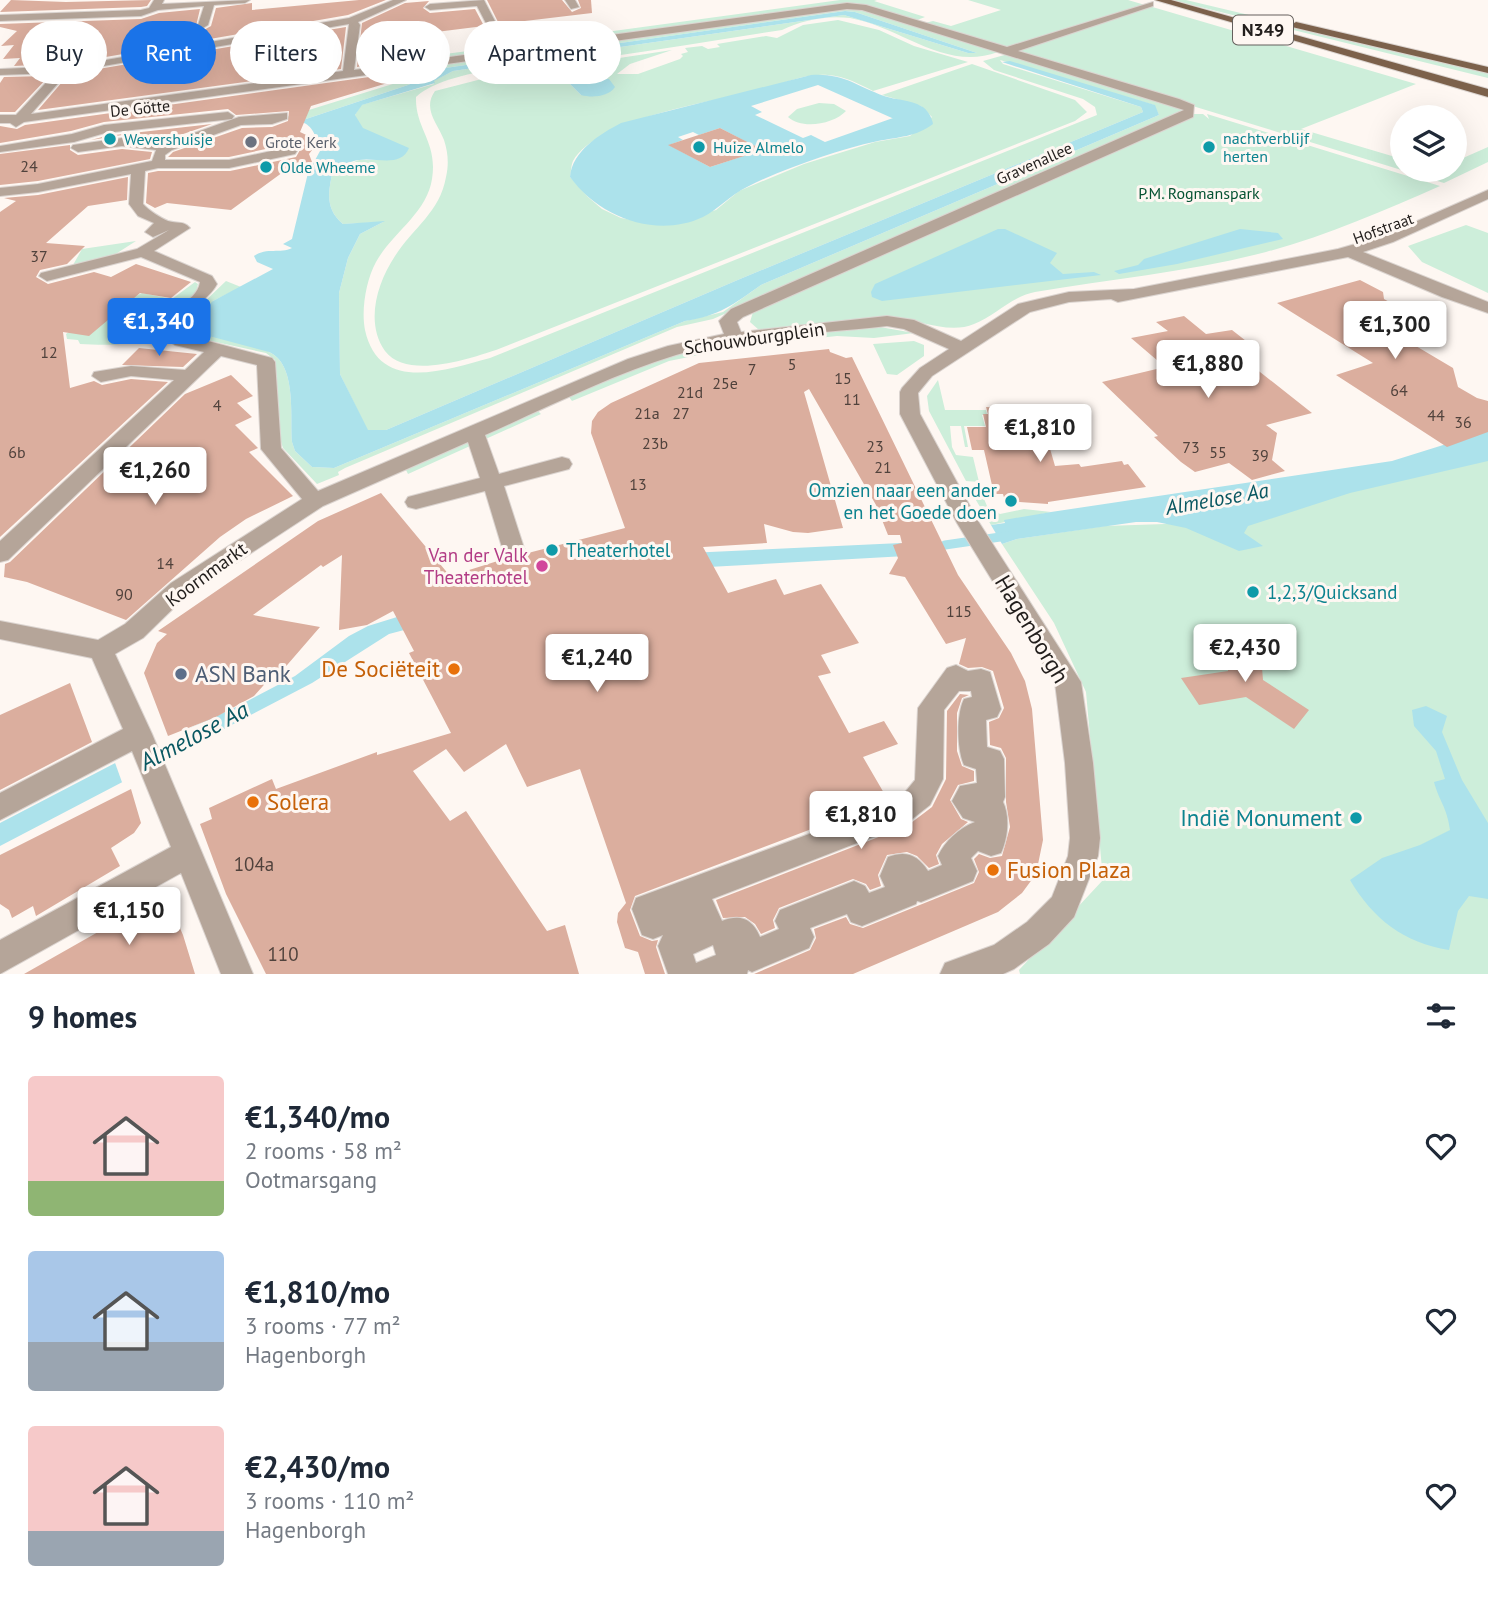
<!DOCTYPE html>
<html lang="en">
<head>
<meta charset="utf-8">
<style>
  :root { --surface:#fff; --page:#f6f6f7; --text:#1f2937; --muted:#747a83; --accent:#1a73e8 }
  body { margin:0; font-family:"PT Sans",sans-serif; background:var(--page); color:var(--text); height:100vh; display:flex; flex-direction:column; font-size:26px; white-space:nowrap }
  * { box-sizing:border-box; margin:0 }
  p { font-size:23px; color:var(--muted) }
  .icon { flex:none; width:38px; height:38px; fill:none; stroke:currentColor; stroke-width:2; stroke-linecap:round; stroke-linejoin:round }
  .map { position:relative; height:974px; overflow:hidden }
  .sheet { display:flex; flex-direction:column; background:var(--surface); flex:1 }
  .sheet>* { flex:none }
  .banner { position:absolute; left:21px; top:21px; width:700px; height:63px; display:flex; gap:14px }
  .fabs { position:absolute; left:1390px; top:105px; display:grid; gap:14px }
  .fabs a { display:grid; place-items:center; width:77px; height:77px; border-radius:50%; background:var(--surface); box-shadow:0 7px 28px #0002; font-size:35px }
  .price { position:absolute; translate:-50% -60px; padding:0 16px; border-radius:7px; background:#fff; color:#222; font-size:23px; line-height:46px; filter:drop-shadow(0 2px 4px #0008) }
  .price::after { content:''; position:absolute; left:50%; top:42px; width:21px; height:16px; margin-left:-10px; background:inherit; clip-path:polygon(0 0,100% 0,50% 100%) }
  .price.on { background:var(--accent); color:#fff }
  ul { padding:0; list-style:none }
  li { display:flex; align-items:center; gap:21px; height:175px; padding:0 28px }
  li span { display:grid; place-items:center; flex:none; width:196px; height:140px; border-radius:7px; color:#555 }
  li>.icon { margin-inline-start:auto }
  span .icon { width:84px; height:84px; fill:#fffc; stroke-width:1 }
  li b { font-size:30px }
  h2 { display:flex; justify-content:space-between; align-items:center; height:84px; padding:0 28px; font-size:30px }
  .tag { padding:0 24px; border-radius:32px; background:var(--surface); box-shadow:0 7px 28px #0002; font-size:24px; line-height:63px }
  .tag.on { background:var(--accent); color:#fff }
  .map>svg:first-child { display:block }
</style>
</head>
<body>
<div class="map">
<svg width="1488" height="974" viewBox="0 0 1488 974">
  <rect width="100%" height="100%" fill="#fef7f2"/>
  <path fill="#cdeeda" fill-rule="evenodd" d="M840,0H877L874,1L925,17L917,20L865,6L594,40L584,35Z
    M968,0H1128L1145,5L1008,49L925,23L933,21L951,26L1001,10Z
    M1172,0H1186L1488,72V78Z
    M1149,6L1416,84L1301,129L1402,159V170H1454V162L1488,147V162L1444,183L1013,51Z
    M844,7L860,8L998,52C945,72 901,27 850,18C827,15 802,20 782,30C723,39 665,49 607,57C560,64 449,65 416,97C415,129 438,142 432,179C427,213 392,233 376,262C366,280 361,310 365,330C379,394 445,370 490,358L1097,115L1095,107L1083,99L994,70L983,61L1008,54L1181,108L1182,112L713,319L677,327L345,468L338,472L339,475L317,484L283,448L281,442L275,360L266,353L188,336L179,330L182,323L226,281L241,287L213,301L269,352C297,364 290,416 292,442L295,451L312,467L334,468L685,321L723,312L761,285L1159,115L1154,105L1000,60L1003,64L1141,107L1143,112L740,279L386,430H367L340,374L339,293L348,258L360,234L383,222L343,224C325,209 328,192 333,170L359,160H385L356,120L355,115L361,105L434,84L433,81L453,71L844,15L968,53H977L855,12L845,11L445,68L408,85L300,121L283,118L412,78L400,73L447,67L445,62Z
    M838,20L879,30L914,46L968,62L873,91C859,84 845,76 828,75C804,73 783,84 761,90C714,101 598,118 573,161C571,165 571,173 570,177L588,197L602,209L621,218L660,225L716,210L739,191L804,164L875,142L910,136L932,117L921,106L882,95L972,64L1075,100L1087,112L1075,121L496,350C468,359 407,380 385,351C365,323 377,283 395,256C413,228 440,212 446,177C449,164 448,152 444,140C438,124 422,109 435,91L513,71L580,64L672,50L630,64L617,74H638L680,59L683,56L681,54L688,52L685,48L702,46L708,49L720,47L717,44L766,36L777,38L803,25ZM582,73L593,78L609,79L581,95L570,84L550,79Z
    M581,36L582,39L578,42L448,60L445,54Z
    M819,103L834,104L846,111C834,124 802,130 788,117L797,109Z
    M1194,114H1203L1209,119L1207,114L1440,186C1383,211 1326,236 1266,252C1189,272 1112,279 1035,292C1012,296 995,316 974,324C949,335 917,319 891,317L759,330L750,322L753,312Z
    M1466,225L1488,233V293L1422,262L1408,246Z
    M136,241L111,257L73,265L82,249Z
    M195,282L198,284L196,292C185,302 157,332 146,337C126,347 101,345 80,344L78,340L67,339L66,334L87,319L142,293L172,299Z
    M880,327L914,333L874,338L837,336L744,346L669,361L572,401L569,397C597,385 624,371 653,362C726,339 804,334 880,327Z
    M914,341L924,345V356L897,375L887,374L873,344Z
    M938,380L945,410H986L987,415H982L985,426H964L968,447H965L961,426H950L952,447L956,455L973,457L979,482L966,481L929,411L927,396Z
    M538,411L541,414L408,474L406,470Z
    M1488,445V974H1020L1019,970L1103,880L1086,692L1054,623L1002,544L1017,539L1105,526L1165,524Z
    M968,487H979L987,506L1000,514L1024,509L1051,512L991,525Z"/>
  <path fill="#ace2eb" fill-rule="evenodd" d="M845,11L855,12L977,53H968L844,15L453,71L434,81L435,83L362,105L355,115L363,128L409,148C401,168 376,157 359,160C350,161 341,167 333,170C328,192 325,209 343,224L385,221L360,234L348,258L339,293L340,374L368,430H386L740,279L1143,112L1141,107L1002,62L1010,61L1155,105L1159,115L761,285C734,304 719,316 685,321L334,468L312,467L295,451L292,442C290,416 297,364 269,352L194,332L187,327V324L213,301L273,269L257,262L254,256C267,247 280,254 292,248L283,244L292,239L308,173L320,151V143H317C314,131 312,126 300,121L408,85L445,68Z
    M550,69C571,67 588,78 609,79L615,87C608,97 592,98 581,95L570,84L544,77L542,74Z
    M811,75C844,73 856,86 884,96C896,100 911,100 921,106C927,109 932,117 933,124C916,137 898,137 878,141C859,145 839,151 821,157C796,166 770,175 747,187C730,195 719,209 703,217C656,239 599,217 570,177C572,151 600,134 621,123ZM818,85L892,118H893L825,142L811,135L803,138L755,115L762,112L751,106ZM720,128L762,150L710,167L669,145L683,140L678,137L693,132L699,135Z
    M998,229H1005L1057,253L1050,263L1063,274L1094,272L1101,275L882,301L872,297L871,292L875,284Z
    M1240,229L1278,233L1283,239L1177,264L1119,274L1114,271L1138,265L1144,259Z
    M1488,431V461L1350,493L1248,526L1244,533L1263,546L1239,551L1186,528L1157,522H1136L1017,539L1002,544L991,525L1005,523L1004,520L1051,512L1392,461Z
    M901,543L906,556L690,568L525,598L389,634L312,683L0,846V823L121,760L238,706L295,676L349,636L368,626L452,600L688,553Z
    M1426,706L1447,716L1442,732L1462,780L1488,823V899L1469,896L1458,911L1449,950C1404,943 1373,919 1350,880L1382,858L1420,845L1450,830C1447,807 1439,801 1434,782L1445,779L1436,751L1414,726L1412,710Z"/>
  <path fill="#fef7f2" d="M211,719L218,738L123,785L114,760Z"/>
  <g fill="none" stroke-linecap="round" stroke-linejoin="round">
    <path stroke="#ace2eb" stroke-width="9" d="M945,545L1007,536"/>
  </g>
  <path fill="#dbae9e" d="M11,0L66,2L151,0L147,6L141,7L0,12Z
    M359,0H386L348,15L71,63L14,66L20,58L3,59L14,45L1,46L17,31L0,27V24L141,19L159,13L200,9L196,26L204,30L211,26L216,8L252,3V10Z
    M487,0H562L572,12L581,8L578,0H591L592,13L499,24Z
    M429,1L423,8L430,13L475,9L484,26L428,33L440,53L362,63L368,65L357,67L362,23L405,3Z
    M346,27L341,69L38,110L69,74Z
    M391,74L401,79L311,106L300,132L319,141L309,154L312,162L290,167L231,210L167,203L155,208L146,203L148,173L158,171H230L296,157L300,150L289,144L229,157H168L173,152L242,128L272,127L288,121L289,111L236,115L228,109L104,122L71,131L0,143V126L17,129L25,125Z
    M49,76L15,112H0V83L4,77Z
    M212,124L166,140L122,135L91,140L106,136Z
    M720,128L763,150L710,167L668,145Z
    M70,145V150L78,155L122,149L152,152L150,159L38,181L0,185V154Z
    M128,177L127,200L88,206L46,243L85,246L67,264L40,270L36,277L48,284L94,272L111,277L136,264L191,282L171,298L140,293L89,336L63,332L70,388L94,381L102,385L131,379L168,382L0,537V212L16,201L4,198L38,195Z
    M1360,280L1383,292L1384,299L1400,308L1415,310L1439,324L1399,336L1453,368L1458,387L1477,398L1488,401V432L1447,447L1336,375L1373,363L1277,303Z
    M1184,316L1206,334L1232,330L1255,348L1236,353L1312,413L1266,425L1277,433L1272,460L1285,471L1252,480L1229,463L1195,472L1181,462L1154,437L1158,436L1102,382L1165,367L1131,338L1168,331L1156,322Z
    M139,348L197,354L183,367L122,365Z
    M829,349L830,352L846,358L852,357L958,575L1011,653L1025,681L1032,709L1043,840L1036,874L1022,893L998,912L853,974H754L810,950L816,938L814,929L846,917L850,924L863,928L974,883L979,872L974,859L979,854L990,858L1002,856L1010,827L1006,802V758L1001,748L990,745L989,722L999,718L1004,708L993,671L982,667L968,668L959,664L966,638L946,644L905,577L889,574L898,558L893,545L902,543L900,535H888L876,505L809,389L804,392L843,528L808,533L793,532L764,524L767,543L703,547L728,593L776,579L784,595L821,584L859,643L821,655L831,673L818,676L849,733L884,721L898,744L863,757L888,800L635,896L630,910L640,936L652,941L658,940L656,947L665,974H645L638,952L625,948L617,922L618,913L626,903L580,769L527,787L506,744L464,772L446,749L413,771L450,821L466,811L547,931L565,925L579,974H266L226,894L200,824L212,819L209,808L272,779L276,789L377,752V755L451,733L409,653L414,651L393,611L367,625L339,630L342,555L323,567L321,565L253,615L320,627L275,679L271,677L254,696L216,717L168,736L144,673L157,643L167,634L158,631L318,521L381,493L450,576L504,559L514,565L524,563L528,553L625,528L591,433L592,421L598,412L611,403L699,363Z
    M231,375L253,396L237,403L252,417L235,425L258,448L249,452L293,496L246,519L220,537L126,620L27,582L4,577L5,564L10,562L185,394Z
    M986,407L1014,408L1017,415H1020L1024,428H1044L1055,466L1079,464L1081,467L1122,461L1124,465L1128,464L1146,487L1048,502V504L1005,501L1003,494H994L984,450H972L967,427H986L983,414H988Z
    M1227,635L1260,643L1263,680L1309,710L1294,729L1246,697L1199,705L1181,678L1228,671Z
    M70,683L92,742L0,790V715Z
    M960,694L969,695L962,698L957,713V751L962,766L974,771V781L958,785L950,800L961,819L968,822L942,844L936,855L939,864L929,868L917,856L907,852L887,855L878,875L881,886L870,890L866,884L853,879L779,908L773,920L775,928L761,934L755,924L745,917L723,918L716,900L907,826L932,807L946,779L947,711Z
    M131,789L141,823L134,833L111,848L120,866L36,916L33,906L12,918L9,910L0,904V855Z
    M158,898L167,899L183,935L195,974H24Z"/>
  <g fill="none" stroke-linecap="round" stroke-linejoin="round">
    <g stroke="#dbd4d0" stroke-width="2">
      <path id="minor" d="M154,0H164L162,4L250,0L245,3L214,5L208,25L203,28L198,25L204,6L158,10L141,16L0,21V15L141,10L149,8Z
        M393,0H406L358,22L360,25L354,70L847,3L866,5L1007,47L1153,2V6L1018,51L1179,99L1194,105L1193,117L743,317L737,322L741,332L887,316L914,320L961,341L1018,304L1069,292L1134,289L1338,249L1383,236L1488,190V199L1393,242L1363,252L1488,302V313L1442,297L1348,257L1118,302L1111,299L1069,302L1030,312L932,376L918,393L920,414L978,521L1081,682L1093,763L1100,838L1098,856L1074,917L1049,944L1014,969L1003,974H940L945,963L994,945L1027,922L1052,897L1068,856L1070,838L1065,763L1055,683L957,523L900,414V392L902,388L920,368L949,349L904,329L887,326C818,334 743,335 676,355C611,375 548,407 485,435L499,474L562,457L569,459L572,464L569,469L504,486L526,554L523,560L515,562L507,560L504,554L485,491L416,509L408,507L405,502L408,497L480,478L468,442L323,506L187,595L143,638L115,654L152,734L253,974H221L181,873L0,974V940L171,847L132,751L0,820V793L123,729L92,658L0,639V621L98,640L125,624L171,583L302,499L261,449L257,365L221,356L8,560L0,562V541L174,380L131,376L101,382L92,376L94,372L131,366L185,370L204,352L175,345L160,335C162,309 197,304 200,282L141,257L47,281L39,276L41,273L137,249L169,230L153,237L145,232L154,223L138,216L129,204L131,174L38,192L0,196V188L38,184L152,161L156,150L122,146L78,152L71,148L73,145L122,138L166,143L239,117L287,113V119L272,124L241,125L172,150L165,155V160H229L290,147L297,151L295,154L229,168H158L145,171L143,204C148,210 161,218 168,221C177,224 183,220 190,228L154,251L212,276L217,284C208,302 179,313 178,333L272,358L275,362L281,448L318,491L628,359L668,346L724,334L719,321L731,309L1184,110L862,10L847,9L24,122L16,127L10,123H0V115H16L55,73L0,75V69L71,66L349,18ZM349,24L343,71L31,114L68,72Z
        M484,0L497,25L496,27H488L477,6L430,10L425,7L430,4Z
        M565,0H575L579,7L571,9Z
        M228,112L234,116L232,119L105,133L74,142L0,152V146L72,134L104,125Z
        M956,665L968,671L981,669L990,672L1001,709L997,717L986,720L987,747L1000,751L1004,759L1005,797L1003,802C1010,816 1008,838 1001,853L991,856L978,851L971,858L977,871L973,881L921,902L917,901L916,904L862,926L851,922L847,914L810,928L814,937L809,948L752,972L748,970L747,974H668L658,946L663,935L653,939L642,935L632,909L636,898L882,807L906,791L915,780L918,708L947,668ZM959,691H971L972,697L964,699C956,715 957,750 964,765L976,769L977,783L960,786L952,801L963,818L975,822C959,828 945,841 938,856L942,865L928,871C918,855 906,850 888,857L880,876L885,887L869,893L865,886L854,881L780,910L775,921L779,929L760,937C752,918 740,914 722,921L712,899L906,824L930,805L943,779L944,710ZM713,945L716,955L696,963L693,954Z"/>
    </g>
    <g stroke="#dbd4d0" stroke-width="2">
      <path id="major" d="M1155,0H1171L1488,89V97Z
        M1296,22L1488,67V73L1292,27L1291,25Z"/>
    </g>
    <use href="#minor" fill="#b5a599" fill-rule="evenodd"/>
    <use href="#major" fill="#7c614b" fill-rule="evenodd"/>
  </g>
  <g fill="#0f9aa8" stroke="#fef7f2" stroke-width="2.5">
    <circle cx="110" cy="139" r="7"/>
    <circle cx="699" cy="147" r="7"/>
    <circle cx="1209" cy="147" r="7"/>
    <circle cx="266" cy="167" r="7"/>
    <circle cx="1011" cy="501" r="7"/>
    <circle cx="552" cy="550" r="7"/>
    <circle cx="1253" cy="592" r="7"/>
    <circle cx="1356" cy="818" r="7"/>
  </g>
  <circle fill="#6b7280" stroke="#fef7f2" stroke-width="2.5" cx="251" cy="142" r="7"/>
  <circle fill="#d1479c" stroke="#fef7f2" stroke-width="2.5" cx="542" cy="566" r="7"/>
  <g fill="#e8710a" stroke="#fef7f2" stroke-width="2.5">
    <circle cx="454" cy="669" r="7"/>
    <circle cx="253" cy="802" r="7"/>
    <circle cx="993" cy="870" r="7"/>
  </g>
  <circle fill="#5c6f8a" stroke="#fef7f2" stroke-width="2.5" cx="181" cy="674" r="7"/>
  <g text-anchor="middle" stroke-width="6" stroke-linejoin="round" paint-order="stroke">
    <g font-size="16" fill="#221e1c" stroke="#fef7f2">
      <text transform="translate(140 108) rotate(-6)" y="6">De Götte</text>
      <text transform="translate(1034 163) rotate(-24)" y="6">Gravenallee</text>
      <text transform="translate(1383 228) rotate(-20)" y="6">Hofstraat</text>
    </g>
    <g font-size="16" fill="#0d838f" stroke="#fef7f2" text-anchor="start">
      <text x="1223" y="144">nachtverblijf<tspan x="1223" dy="18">herten</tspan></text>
      <text x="124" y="145">Wevershuisje</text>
      <text x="713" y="153">Huize Almelo</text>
      <text x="280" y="173">Olde Wheeme</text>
    </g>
    <g font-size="16" fill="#5b616d" stroke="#fef7f2" text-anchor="start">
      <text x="265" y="148">Grote Kerk</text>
    </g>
    <g font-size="16" fill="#50423c">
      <text x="29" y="172">24</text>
      <text x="39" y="262">37</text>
      <text x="49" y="358">12</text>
      <text x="792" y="370">5</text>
      <text x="752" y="375">7</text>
      <text x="843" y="384">15</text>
      <text x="725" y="389">25e</text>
      <text x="1399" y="396">64</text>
      <text x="690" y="398">21d</text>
      <text x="852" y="405">11</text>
      <text x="217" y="411">4</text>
      <text x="647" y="419">21a</text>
      <text x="681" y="419">27</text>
      <text x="1436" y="421">44</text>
      <text x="1463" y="428">36</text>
      <text x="655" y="449">23b</text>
      <text x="875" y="452">23</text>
      <text x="1191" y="453">73</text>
      <text x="17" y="458">6b</text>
      <text x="1218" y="458">55</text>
      <text x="1260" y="461">39</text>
      <text x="883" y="473">21</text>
      <text x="638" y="490">13</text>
      <text x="165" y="569">14</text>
      <text x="124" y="600">90</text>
      <text x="959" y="617">115</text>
    </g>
    <g font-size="16" fill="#055232" stroke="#fef7f2">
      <text x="1199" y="199">P.M. Rogmanspark</text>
    </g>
    <rect fill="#fef7f2" stroke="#645f5c" stroke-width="2" x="1233" y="15.5" width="60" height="29" rx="5"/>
    <g font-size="18" font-weight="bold" fill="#221e1c">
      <text x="1263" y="36">N349</text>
    </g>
    <g font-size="19" fill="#221e1c" stroke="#fef7f2">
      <text transform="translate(754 338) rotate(-8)" y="7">Schouwburgplein</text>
      <text transform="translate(206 574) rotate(-36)" y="7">Koornmarkt</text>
    </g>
    <g font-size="19" fill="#0d838f" stroke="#fef7f2" text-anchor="start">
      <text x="997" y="497" text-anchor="end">Omzien naar een ander<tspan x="997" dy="22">en het Goede doen</tspan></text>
      <text x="566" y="557">Theaterhotel</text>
      <text x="1267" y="599">1,2,3/Quicksand</text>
    </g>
    <g font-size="19" fill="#b23c85" stroke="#fef7f2" text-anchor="end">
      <text x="528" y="562">Van der Valk<tspan x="528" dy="22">Theaterhotel</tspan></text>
    </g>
    <g font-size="19" fill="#50423c">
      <text x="254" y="871">104a</text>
      <text x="283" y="961">110</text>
    </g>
    <g font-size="21" font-style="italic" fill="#095761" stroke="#fef7f2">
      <text transform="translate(1217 499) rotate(-10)" y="7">Almelose Aa</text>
    </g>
    <g font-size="23" fill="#221e1c" stroke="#fef7f2">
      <text transform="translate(1032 629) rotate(59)" y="8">Hagenborgh</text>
    </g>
    <g font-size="23" fill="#c56008" stroke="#fef7f2" text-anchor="start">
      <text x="440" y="677" text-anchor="end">De Sociëteit</text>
      <text x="267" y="810">Solera</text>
      <text x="1007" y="878">Fusion Plaza</text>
    </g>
    <g font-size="23" fill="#4e5e75" stroke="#fef7f2" text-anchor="start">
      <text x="195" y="682">ASN Bank</text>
    </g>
    <g font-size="23" fill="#0d838f" stroke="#fef7f2" text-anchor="end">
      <text x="1342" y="826">Indië Monument</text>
    </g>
    <g font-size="24" font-style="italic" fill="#095761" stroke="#fef7f2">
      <text transform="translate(194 736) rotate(-28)" y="8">Almelose Aa</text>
    </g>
  </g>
</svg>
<div class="fabs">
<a><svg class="icon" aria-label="layers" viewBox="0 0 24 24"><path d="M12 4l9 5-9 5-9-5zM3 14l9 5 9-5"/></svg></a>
</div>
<b class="price on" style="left:159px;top:358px">€1,340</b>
<b class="price" style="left:1395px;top:361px">€1,300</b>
<b class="price" style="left:1208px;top:400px">€1,880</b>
<b class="price" style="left:1040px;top:464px">€1,810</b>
<b class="price" style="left:155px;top:507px">€1,260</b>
<b class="price" style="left:1245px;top:684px">€2,430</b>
<b class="price" style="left:597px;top:694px">€1,240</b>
<b class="price" style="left:861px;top:851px">€1,810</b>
<b class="price" style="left:129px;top:947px">€1,150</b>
<div class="banner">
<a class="tag">Buy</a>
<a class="tag on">Rent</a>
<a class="tag">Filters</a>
<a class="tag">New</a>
<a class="tag">Apartment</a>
</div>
</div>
<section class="sheet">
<h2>9 homes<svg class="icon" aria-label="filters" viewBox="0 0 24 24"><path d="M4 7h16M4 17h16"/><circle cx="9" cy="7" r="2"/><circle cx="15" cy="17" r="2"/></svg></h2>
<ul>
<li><span style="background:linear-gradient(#f6c9c9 75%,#8fb573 0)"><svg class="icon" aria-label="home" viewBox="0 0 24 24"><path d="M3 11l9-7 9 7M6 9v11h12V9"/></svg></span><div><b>€1,340/mo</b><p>2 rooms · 58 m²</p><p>Ootmarsgang</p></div><svg class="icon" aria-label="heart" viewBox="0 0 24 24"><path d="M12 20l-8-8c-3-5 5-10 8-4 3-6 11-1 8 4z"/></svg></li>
<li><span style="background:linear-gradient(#a9c7e8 65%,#9aa5b1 0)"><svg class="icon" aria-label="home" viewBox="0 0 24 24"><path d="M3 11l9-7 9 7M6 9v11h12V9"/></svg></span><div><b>€1,810/mo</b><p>3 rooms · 77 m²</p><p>Hagenborgh</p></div><svg class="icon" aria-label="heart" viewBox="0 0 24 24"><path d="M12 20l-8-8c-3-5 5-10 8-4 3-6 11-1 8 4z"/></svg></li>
<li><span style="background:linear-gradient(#f6c9c9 75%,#9aa5b1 0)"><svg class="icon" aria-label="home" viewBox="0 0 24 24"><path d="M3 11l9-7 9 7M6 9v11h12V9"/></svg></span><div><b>€2,430/mo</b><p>3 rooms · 110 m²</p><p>Hagenborgh</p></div><svg class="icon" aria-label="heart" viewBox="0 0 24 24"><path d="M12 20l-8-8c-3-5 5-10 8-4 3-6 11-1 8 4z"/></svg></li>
</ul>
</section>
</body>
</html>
